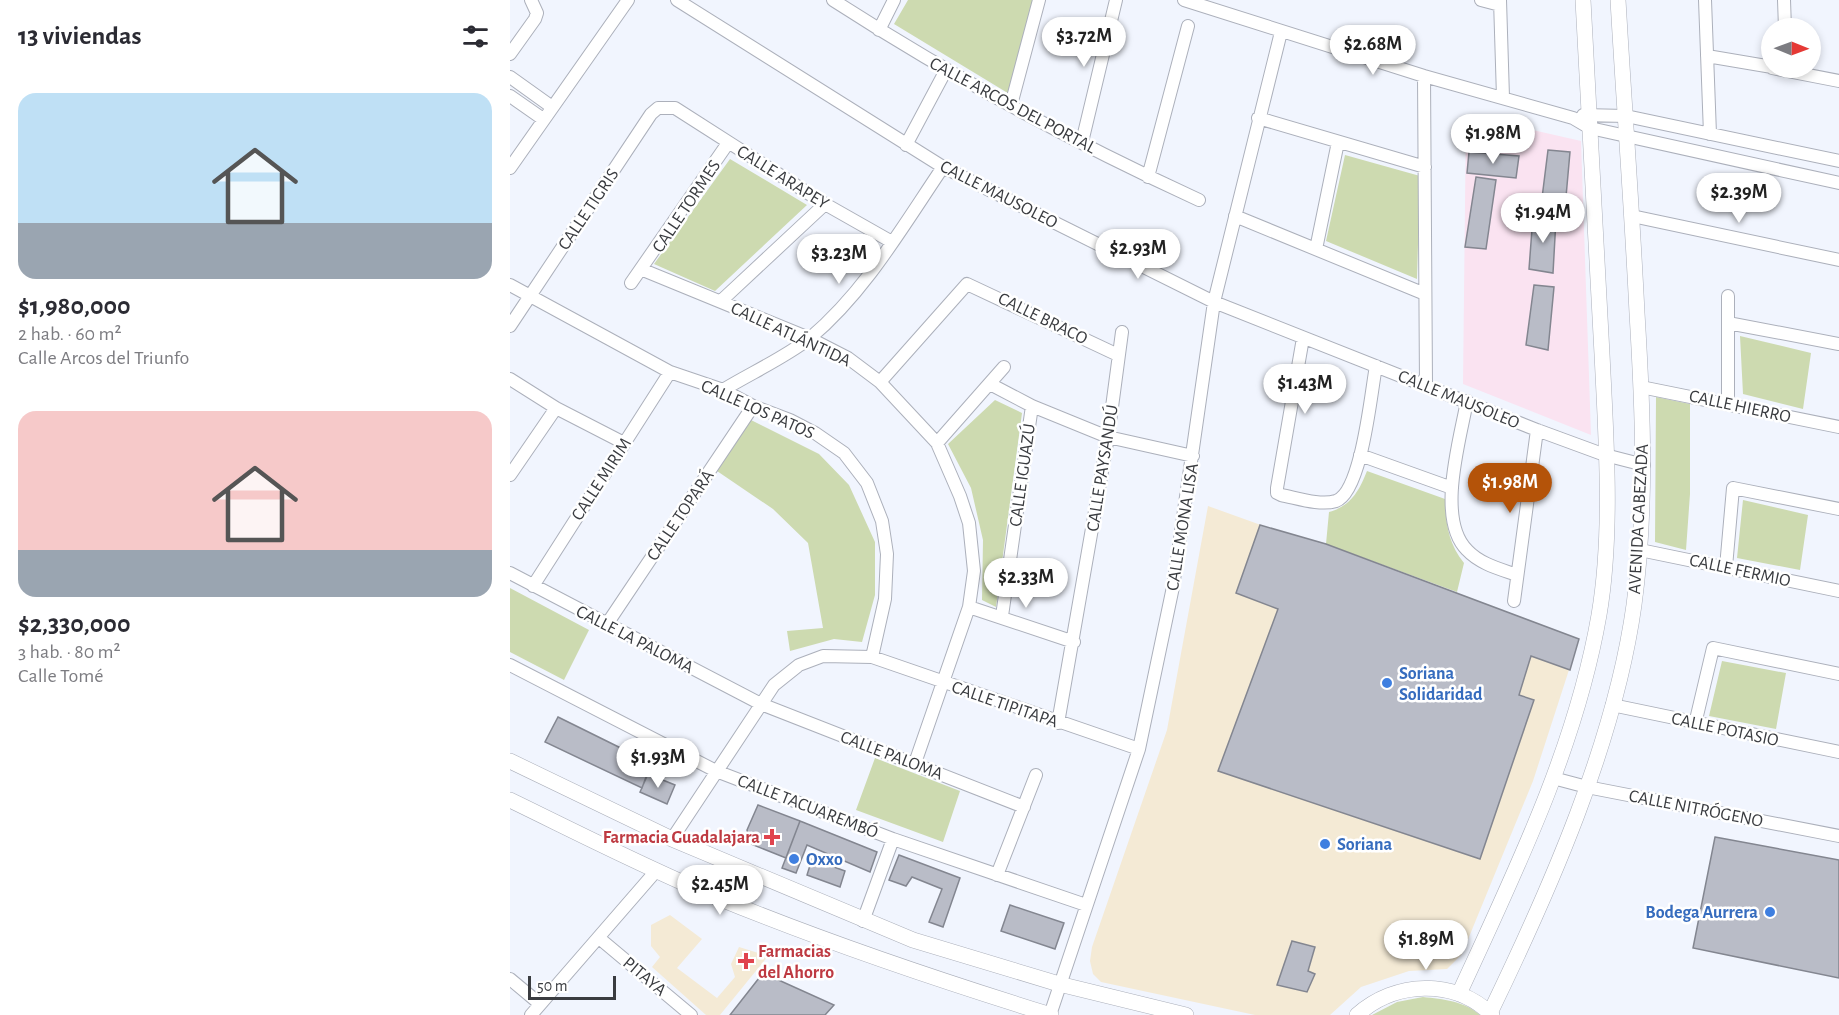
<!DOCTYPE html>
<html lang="es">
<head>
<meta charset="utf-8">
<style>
  :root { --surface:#fff; --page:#f7f7f7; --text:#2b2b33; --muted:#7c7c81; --accent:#b45309 }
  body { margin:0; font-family:"Alegreya Sans",sans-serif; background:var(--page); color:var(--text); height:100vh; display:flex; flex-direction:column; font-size:22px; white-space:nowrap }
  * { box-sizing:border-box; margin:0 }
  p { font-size:20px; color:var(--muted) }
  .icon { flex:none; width:33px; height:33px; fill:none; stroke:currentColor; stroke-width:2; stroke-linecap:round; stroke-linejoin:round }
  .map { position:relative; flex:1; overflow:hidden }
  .drawer { display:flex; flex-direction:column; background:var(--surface); width:510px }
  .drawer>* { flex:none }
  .needle { width:39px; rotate:91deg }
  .fabs { position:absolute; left:1251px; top:18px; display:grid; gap:12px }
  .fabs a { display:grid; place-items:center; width:60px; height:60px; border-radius:50%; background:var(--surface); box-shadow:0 3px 9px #0003; font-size:30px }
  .scale { position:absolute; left:18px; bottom:15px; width:88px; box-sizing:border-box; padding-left:6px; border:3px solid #3a3c40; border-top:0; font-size:16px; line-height:21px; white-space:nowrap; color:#3a3c40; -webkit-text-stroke:4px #fff; paint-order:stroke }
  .price { position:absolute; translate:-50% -51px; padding:0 14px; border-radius:21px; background:#fff; color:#222; font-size:20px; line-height:39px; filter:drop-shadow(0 2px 3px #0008) }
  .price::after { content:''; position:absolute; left:50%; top:36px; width:18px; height:14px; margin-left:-9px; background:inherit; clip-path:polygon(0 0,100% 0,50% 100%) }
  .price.current { background:var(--accent); color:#fff }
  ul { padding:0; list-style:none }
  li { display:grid; align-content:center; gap:12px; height:318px; padding:0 18px }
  li span { display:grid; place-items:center; height:186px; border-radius:18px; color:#555 }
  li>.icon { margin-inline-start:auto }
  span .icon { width:108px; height:108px; fill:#fffc; stroke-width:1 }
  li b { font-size:26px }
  h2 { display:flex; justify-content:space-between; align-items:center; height:72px; padding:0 18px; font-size:26px }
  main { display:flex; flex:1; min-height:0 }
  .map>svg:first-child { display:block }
</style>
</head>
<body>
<main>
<section class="drawer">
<h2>13 viviendas<svg class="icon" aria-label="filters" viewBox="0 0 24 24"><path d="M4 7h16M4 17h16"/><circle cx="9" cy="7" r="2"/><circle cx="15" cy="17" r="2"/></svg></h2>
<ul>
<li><span style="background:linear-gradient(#bfe0f5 70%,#9aa5b1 0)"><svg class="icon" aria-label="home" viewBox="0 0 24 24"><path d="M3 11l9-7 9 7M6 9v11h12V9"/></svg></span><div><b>$1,980,000</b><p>2 hab. · 60 m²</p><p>Calle Arcos del Triunfo</p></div></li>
<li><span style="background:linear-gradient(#f6c9c9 75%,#9aa5b1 0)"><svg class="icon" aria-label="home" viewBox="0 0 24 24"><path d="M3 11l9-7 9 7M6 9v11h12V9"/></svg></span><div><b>$2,330,000</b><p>3 hab. · 80 m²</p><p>Calle Tomé</p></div></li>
</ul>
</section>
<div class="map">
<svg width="1329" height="1015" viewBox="0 0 1329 1015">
  <rect width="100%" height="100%" fill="#f1f5fe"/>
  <path fill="#f4ead5" d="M698,506L1069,639L1023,781L952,954L937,969L899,971L851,987L820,1015H745L591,982L583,974L580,961L582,947L657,730Z
    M160,915L192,939L167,968L207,998L225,977L221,964L229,947L258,956L210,1015H196L142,967L150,957L141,946V925Z"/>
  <path fill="#fae3f1" d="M956,115L1071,141L1081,435L953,384Z"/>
  <path fill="#cddab0" d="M398,0H523L501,95L384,24Z
    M835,155L910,176L907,279L816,241Z
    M220,159L297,205L205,291L144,264Z
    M1230,336L1301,353L1293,409L1233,394Z
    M1146,397L1180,404V494L1176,550L1145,542Z
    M485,400L512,413L486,607L472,600L473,540L461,488L438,444Z
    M241,420L309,454L339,485L365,542V595L352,642L324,639L280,651L277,631L313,628L298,543L263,509L207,471Z
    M857,471L935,499C936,524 938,543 954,563L947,592L816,544L819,512C841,506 849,491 857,471Z
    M1233,500L1298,515L1290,570L1227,558Z
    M0,588L79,630L54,680L0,652Z
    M1212,661L1276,673L1266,729L1199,716Z
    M365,758L450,791L433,842L346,810Z
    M913,997C933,999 954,1001 970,1015H862L887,1002Z"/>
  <path fill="#b9bcc7" stroke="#838690" stroke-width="1.5" d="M1038,150L1060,152L1055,208L1031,206Z
    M959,152L1009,156L1006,178L957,173Z
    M966,177L986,180L976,249L955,247Z
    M1023,216L1046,219L1043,273L1019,269Z
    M1024,285L1044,287L1038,350L1016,345Z
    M750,525L816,544L1069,639L1060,670L1021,656L1009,695L1024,700L970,859L708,771L768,609L726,593Z
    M48,717L141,763L132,788L35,742Z
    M138,774L165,785L157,804L130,792Z
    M248,805L290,821L276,858L241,844L237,830Z
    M290,821L367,852L360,872L297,845L286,873L272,868Z
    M1205,837L1329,860V978L1183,948Z
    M389,855L450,878L433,927L419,922L432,889L402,877L396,886L379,880Z
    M302,859L335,871L330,887L297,875Z
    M500,905L554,923L545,949L491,931Z
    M782,941L805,947L798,971L805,974L797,992L767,985Z
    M253,973L324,1005L315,1015H220Z"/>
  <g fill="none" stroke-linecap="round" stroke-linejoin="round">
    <g stroke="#acb0bb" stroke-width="14">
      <path id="minor" d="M167,0L433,167L704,302L1027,430L1095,455L1134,465
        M323,0C439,75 563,142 689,200
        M674,0L914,76L1063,118L1080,128L1329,183
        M971,0L990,5
        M990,0L993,97
        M1195,0L1200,134
        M1274,0L1275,28
        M369,30L384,0
        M0,54L25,19L27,13L21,0
        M1197,56L1262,67
        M1262,68L1329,81
        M914,76L916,385
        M0,77L42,107
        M0,96L33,119
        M501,105L529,0
        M1073,115L1116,116L1329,161
        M748,118L915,167
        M572,142L606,0
        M396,145L436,70
        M0,168L118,0
        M638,177L678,26
        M725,216L915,294
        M1122,216L1329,260
        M806,249L828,142
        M133,270L299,338L338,358L370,382L427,443L450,496L459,523L464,571L459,607L405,763
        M121,283L218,143
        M0,285L160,372L213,390L243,406L280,420L305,433L334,453L357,483L372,521L377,554L375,599L362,657
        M1218,296V403
        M211,301L315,204
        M1218,323L1329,344
        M0,326L141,114L148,108H165L315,204L382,242
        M793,338L767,488V493L771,495C787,498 810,506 826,501C852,492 861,392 866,366
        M0,379L46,408L114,443
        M370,382L457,284L608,355
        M480,384L522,406L598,437L683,456
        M1131,387L1329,427
        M213,390C241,373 274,358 300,338C355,292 393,226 433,167
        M957,401C950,440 926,519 957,550C970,564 990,569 1007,575
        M427,443L494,367
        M850,455L942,488
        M0,475L46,408
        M1130,550L1329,591
        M1216,567L1223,488L1329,509
        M0,573L251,704L514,807
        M23,586L160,372
        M1004,601L1027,430
        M459,607L564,642
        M492,616L522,406
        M97,624L243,406
        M0,665L206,771L383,839L576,905
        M1102,705L1329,752
        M548,723L598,437L612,332
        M1185,724L1203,648L1329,674
        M1043,778L1077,787L1329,836
        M162,839L264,685L289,665L313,656L362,657L629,749
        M487,875L526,775
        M353,921L383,839
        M89,938L181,1015
        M0,979L30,1004
        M21,1015L146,871
        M540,1015L629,749L663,587L704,302L771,32"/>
    </g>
    <g stroke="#acb0bb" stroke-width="16">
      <path id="major" d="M0,761L162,839L403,940L549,984L676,1015
        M0,800C68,833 136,868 206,897C315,942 428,980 541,1015
        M949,994C1005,872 1066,748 1089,615C1103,533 1096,436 1092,354C1086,236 1079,118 1073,0
        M980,1013C1040,889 1105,742 1124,605C1137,508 1133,411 1127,313C1122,209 1114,104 1108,0
        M847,1015C885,981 944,978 982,1015"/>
    </g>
    <use href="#minor" stroke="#fff" stroke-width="12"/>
    <use href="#major" stroke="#fff" stroke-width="15"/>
  </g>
  <g fill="#3f7fe0" stroke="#fff" stroke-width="2">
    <circle cx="877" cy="683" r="6"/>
    <circle cx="815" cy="844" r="6"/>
    <circle cx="284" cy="859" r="6"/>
    <circle cx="1260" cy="912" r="6"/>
  </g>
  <g fill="#e0444e" stroke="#fff" stroke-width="2">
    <path d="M259 828h6v6h6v6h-6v6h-6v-6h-6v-6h6z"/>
    <path d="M233 952h6v6h6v6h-6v6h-6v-6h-6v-6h6z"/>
  </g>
  <g text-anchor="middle" stroke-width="5" stroke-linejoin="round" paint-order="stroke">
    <g font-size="18" fill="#3a3c40" stroke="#fff">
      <text transform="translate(503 105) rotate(28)" y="6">CALLE ARCOS DEL PORTAL</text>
      <text transform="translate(273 177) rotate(32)" y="6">CALLE ARAPEY</text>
      <text transform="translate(489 194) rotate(27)" y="6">CALLE MAUSOLEO</text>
      <text transform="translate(176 206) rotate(-56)" y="6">CALLE TORMES</text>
      <text transform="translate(78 209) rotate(-56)" y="6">CALLE TIGRIS</text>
      <text transform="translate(533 318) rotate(26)" y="6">CALLE BRACO</text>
      <text transform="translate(281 334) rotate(25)" y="6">CALLE ATLÁNTIDA</text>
      <text transform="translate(949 399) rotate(22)" y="6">CALLE MAUSOLEO</text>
      <text transform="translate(1230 406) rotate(12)" y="6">CALLE HIERRO</text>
      <text transform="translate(248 409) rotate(24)" y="6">CALLE LOS PATOS</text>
      <text transform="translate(592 468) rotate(-81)" y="6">CALLE PAYSANDÚ</text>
      <text transform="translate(512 475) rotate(-82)" y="6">CALLE IGUAZÚ</text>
      <text transform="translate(91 479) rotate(-57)" y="6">CALLE MIRIM</text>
      <text transform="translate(170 515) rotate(-56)" y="6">CALLE TOPARÁ</text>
      <text transform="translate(1128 519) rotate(-87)" y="6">AVENIDA CABEZADA</text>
      <text transform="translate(672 527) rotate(-81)" y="6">CALLE MONA LISA</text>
      <text transform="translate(1230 570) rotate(12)" y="6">CALLE FERMIO</text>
      <text transform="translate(125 639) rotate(27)" y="6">CALLE LA PALOMA</text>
      <text transform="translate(495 704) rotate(19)" y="6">CALLE TIPITAPA</text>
      <text transform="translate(1215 729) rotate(12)" y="6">CALLE POTASIO</text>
      <text transform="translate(382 755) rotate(21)" y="6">CALLE PALOMA</text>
      <text transform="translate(298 806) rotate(21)" y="6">CALLE TACUAREMBÓ</text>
      <text transform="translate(1186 808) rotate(11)" y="6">CALLE NITRÓGENO</text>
      <text transform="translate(135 976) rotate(40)" y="6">PITAYA</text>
    </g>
    <g font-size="18" font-weight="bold" fill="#366cbe" stroke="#fff" text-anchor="start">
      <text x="889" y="679">Soriana<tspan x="889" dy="21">Solidaridad</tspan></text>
      <text x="827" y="850">Soriana</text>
      <text x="296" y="865">Oxxo</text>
      <text x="1248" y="918" text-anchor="end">Bodega Aurrera</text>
    </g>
    <g font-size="18" font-weight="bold" fill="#be3a42" stroke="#fff" text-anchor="end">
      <text x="250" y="843">Farmacia Guadalajara</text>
      <text x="248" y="957" text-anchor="start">Farmacias<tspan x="248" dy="21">del Ahorro</tspan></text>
    </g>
  </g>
</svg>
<div class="fabs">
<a><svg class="needle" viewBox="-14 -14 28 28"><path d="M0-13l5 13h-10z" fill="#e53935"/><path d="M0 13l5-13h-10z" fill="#7c7c81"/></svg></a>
</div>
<div class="scale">50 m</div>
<b class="price" style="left:574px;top:68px">$3.72M</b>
<b class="price" style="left:863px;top:76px">$2.68M</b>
<b class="price" style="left:983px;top:165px">$1.98M</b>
<b class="price" style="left:1229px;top:224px">$2.39M</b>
<b class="price" style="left:1033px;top:244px">$1.94M</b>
<b class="price" style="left:628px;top:280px">$2.93M</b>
<b class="price" style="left:329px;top:285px">$3.23M</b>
<b class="price" style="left:795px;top:415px">$1.43M</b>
<b class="price current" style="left:1000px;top:514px">$1.98M</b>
<b class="price" style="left:516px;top:609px">$2.33M</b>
<b class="price" style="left:148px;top:789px">$1.93M</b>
<b class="price" style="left:210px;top:916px">$2.45M</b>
<b class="price" style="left:916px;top:971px">$1.89M</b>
</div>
</main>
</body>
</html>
